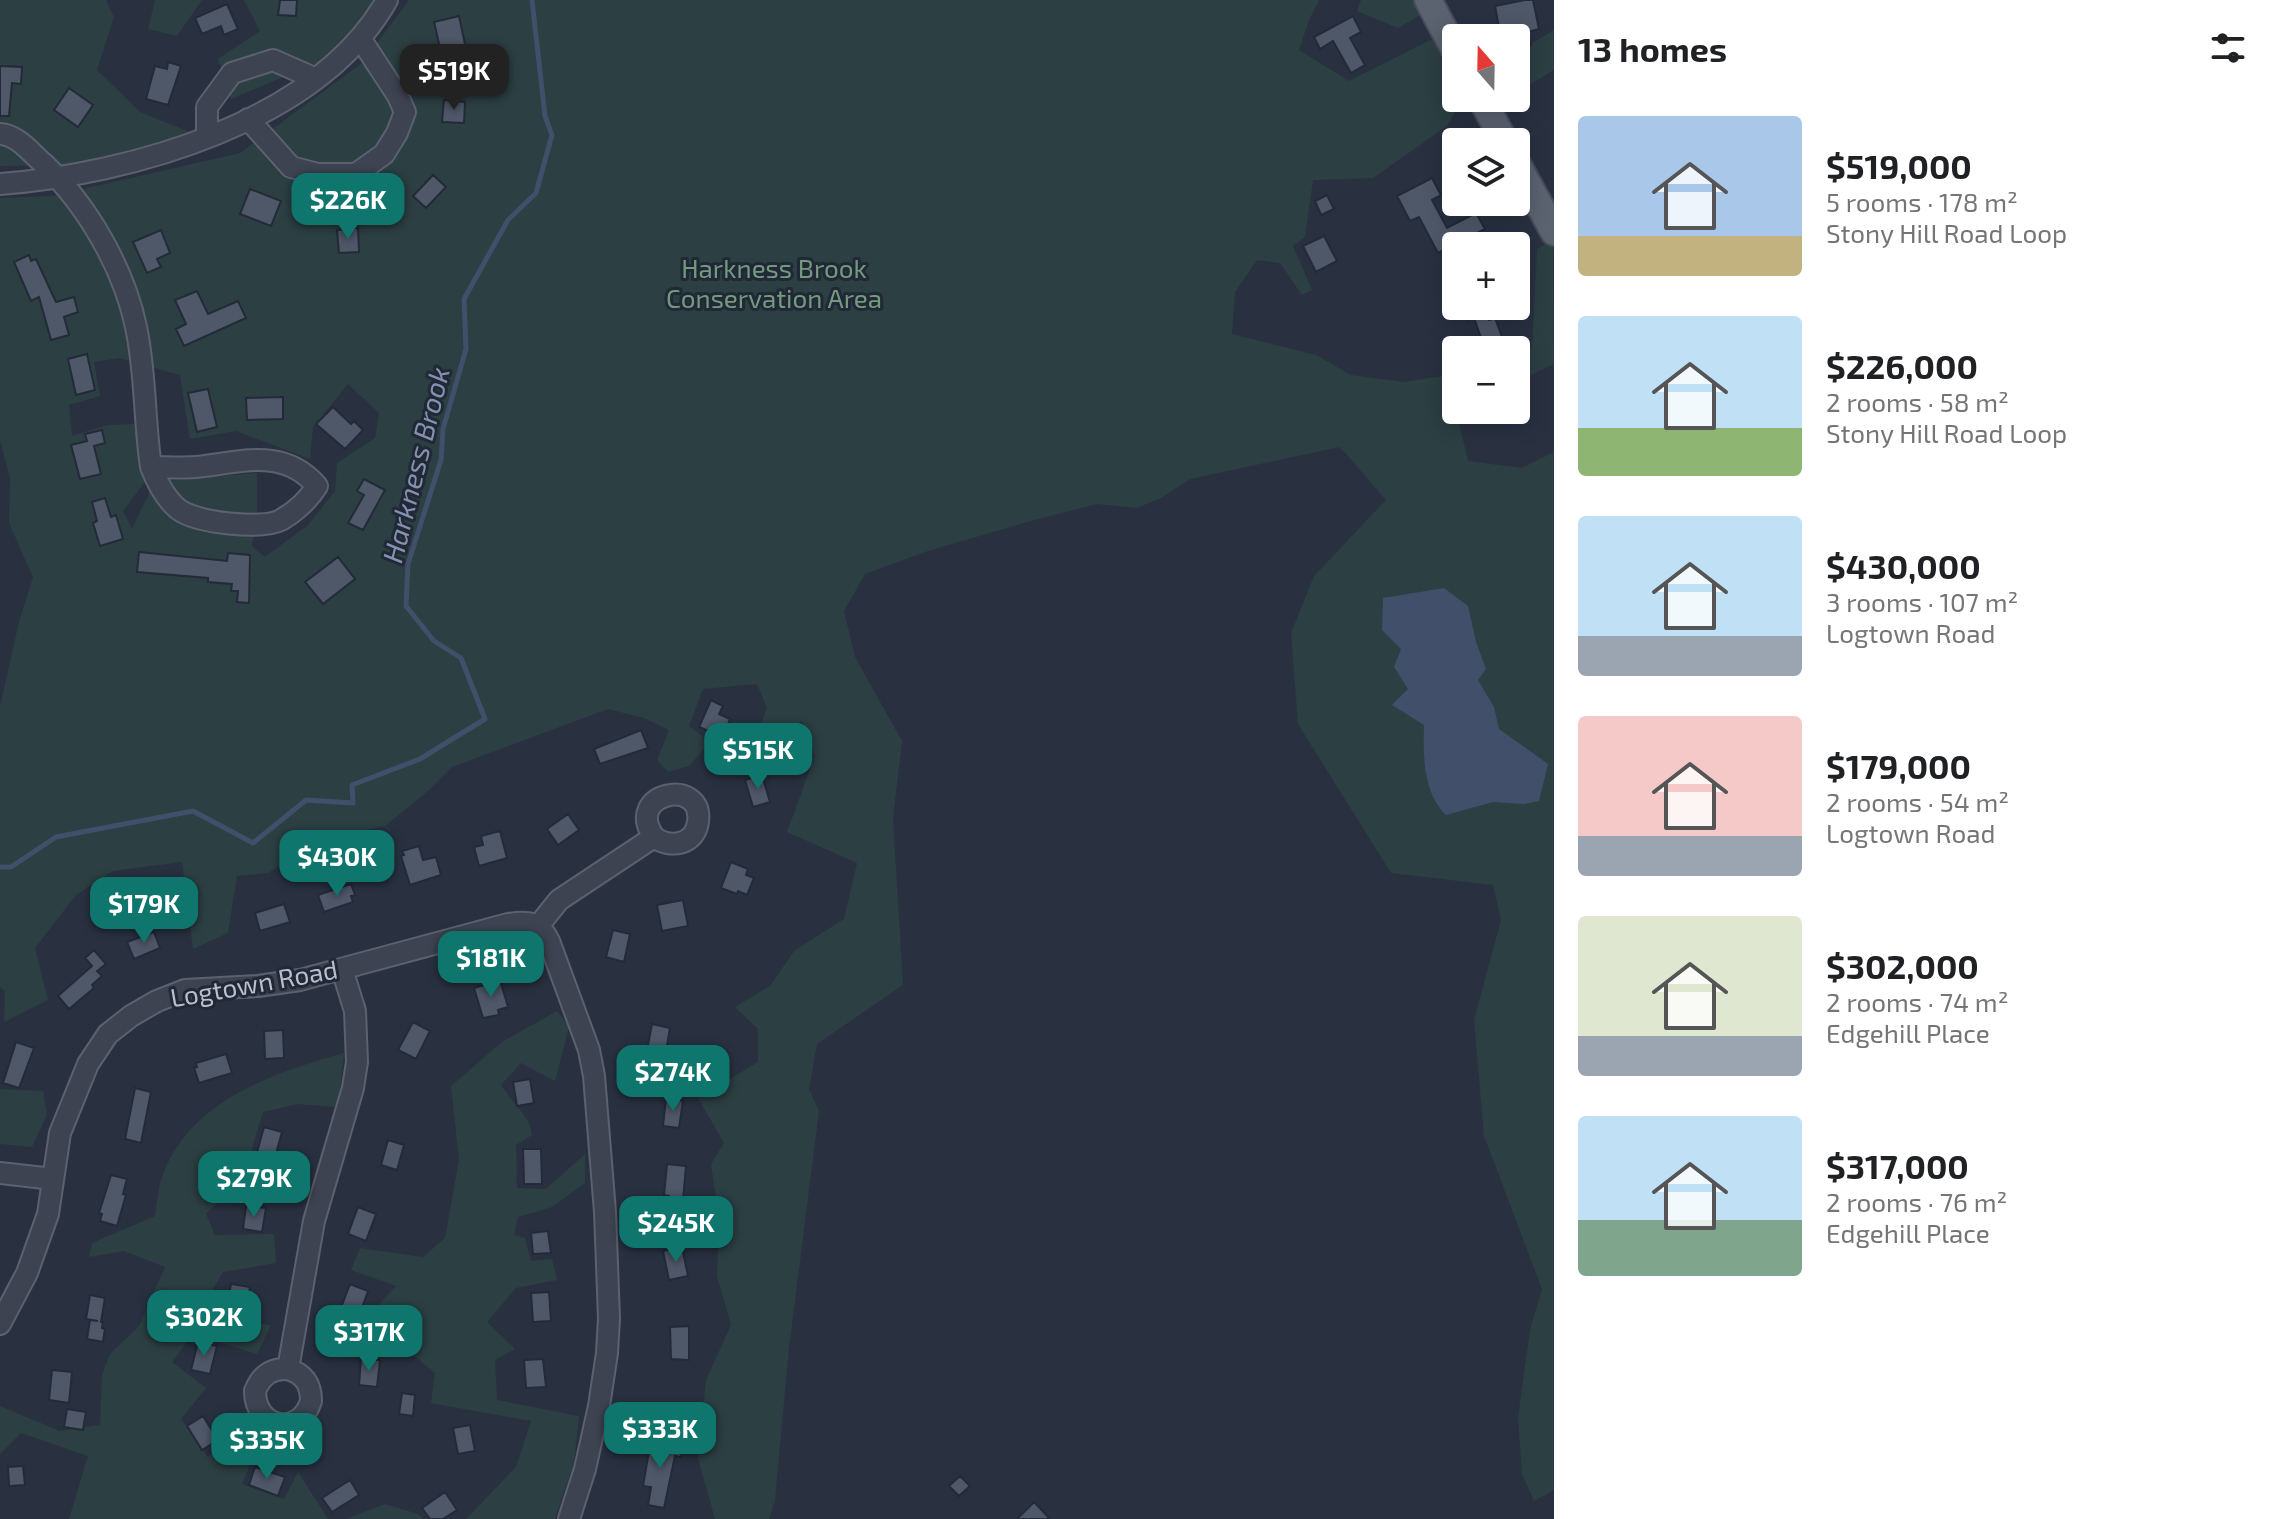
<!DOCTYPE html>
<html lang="en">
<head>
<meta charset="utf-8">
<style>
  :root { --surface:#fff; --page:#f6f6f6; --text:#202124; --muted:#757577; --accent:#0f766e }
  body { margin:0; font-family:"Exo 2",sans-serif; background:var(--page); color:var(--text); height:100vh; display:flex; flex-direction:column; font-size:30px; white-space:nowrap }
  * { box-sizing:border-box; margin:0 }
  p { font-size:26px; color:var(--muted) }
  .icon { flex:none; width:44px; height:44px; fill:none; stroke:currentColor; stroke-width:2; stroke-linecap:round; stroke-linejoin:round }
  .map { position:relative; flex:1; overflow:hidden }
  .drawer { display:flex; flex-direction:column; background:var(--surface); width:720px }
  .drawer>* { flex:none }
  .needle { width:52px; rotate:340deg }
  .fabs { position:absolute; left:1442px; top:24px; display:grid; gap:16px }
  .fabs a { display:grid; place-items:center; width:88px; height:88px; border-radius:8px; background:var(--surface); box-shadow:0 4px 20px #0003; font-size:40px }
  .price { position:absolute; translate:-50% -68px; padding:0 18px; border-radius:16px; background:var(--accent); color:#fff; font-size:26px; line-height:52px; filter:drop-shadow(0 2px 4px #0008) }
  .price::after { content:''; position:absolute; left:50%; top:48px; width:24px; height:18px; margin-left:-12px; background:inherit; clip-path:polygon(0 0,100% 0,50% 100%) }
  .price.on { background:#222; color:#fff }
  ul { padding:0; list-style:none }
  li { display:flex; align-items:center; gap:24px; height:200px; padding:0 24px }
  li span { display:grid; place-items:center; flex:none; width:224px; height:160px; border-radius:8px; color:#555 }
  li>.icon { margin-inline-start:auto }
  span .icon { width:96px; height:96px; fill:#fffc; stroke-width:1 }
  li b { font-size:34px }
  h2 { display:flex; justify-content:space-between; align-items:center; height:96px; padding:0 24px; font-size:34px }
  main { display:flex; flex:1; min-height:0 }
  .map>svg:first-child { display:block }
</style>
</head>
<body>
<main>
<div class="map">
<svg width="1554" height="1519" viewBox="0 0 1554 1519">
  <rect width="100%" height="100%" fill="#293141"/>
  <path fill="#2c3f43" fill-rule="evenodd" d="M0,0H106L114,17L97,70L140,112L195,134L104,165L0,166Z
    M155,0H202L177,36L148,29Z
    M244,0H373L354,33L317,63L231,99L218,59L260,31Z
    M409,0H1319L1309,20L1299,50L1349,81L1442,34L1456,59V98H1463L1447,126L1373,178L1313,180L1305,237L1293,246L1312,290L1302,295L1280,263L1257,260L1235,292L1232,334L1316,355L1351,375L1404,382L1456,374L1455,406L1468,461L1522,468L1554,452V1490L1534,1501L1522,1474L1518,1418L1530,1330L1542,1289L1484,1136L1474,1020L1501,920L1493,885L1391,873L1298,724L1291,633L1314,576L1386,500L1340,447L1190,479L1163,497L1137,508L1097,504L1027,522L928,551L865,574L844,611L855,657L902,741L893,818L903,985L817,1044L809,1089L819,1111L789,1348L775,1500L769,1519H715L698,1458L706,1380L731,1325L717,1276L719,1219L711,1164L724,1143L698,1098L758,1062V1029L735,1007L770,986L794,951L844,919L857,863L787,832L815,756L802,721L762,748L754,740L767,708L757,684L703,689L689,726L710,742L689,766L668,772L657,760L669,730L644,718L608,709L452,767L429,790L385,826L324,839L268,873L237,876L228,933L193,949L182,862L113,871L76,895L35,948L48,1000L4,1022L5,991L0,987V706L19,622L33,577L9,523L10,478L0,440V198L52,196L240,153L362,63ZM119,358L180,375L190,439L236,431L310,459L313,427L348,384L379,413L375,438L337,463L335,491L308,525L265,557L252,546L257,512V473L165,481L152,487L132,529L123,511L148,478L134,424L108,425L72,436L69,405L100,396L94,362Z
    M1361,0H1424L1429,10L1398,28L1357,11Z
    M1554,30V70L1516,93V53Z
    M1553,240L1554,364L1516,382V356L1532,348L1537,249Z
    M557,1011L569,1027L555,1081L521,1063L501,1085L529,1122L532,1135L516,1145L517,1188L546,1189L585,1154V1183L552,1207L518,1217L514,1235L525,1238L531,1261L552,1259L557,1280L516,1288L487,1322L515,1349L495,1360L497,1400L579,1416L574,1462L555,1519H466L516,1467L531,1421L431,1403L435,1373L412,1354L373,1341L368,1316L396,1286L351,1270L360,1248L423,1257L445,1238L459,1160L451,1086L502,1042Z
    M344,1053L338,1107L297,1104L263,1112L252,1148L253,1157L269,1166L266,1177L231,1190L206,1214L215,1235L274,1234L276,1263L223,1272L206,1301L221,1320L271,1325L257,1354L193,1334L172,1362L206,1388L181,1419L208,1457L235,1431L254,1421L261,1440L242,1484L284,1499L298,1472L328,1519H69L88,1456L21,1433L0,1454V1406L60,1431L100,1425L102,1375L110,1354L139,1326L165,1267L124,1251L89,1257L92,1243L155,1216C157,1203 158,1187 163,1174C192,1099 274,1073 344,1053Z
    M0,1089L43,1091L47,1115L32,1147L0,1144Z
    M385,1504L418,1514L423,1519H346Z"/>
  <path fill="#424f6a" d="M1444,588L1468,606L1476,642L1486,669L1478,680L1494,707L1499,729L1548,764L1539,801L1524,804L1493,802L1446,815C1423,793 1423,756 1424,725L1392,705L1408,689L1394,667L1401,649L1382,630L1383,598Z"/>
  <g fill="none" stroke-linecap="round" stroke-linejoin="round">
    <path stroke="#424f6a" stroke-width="5" d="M0,867H11L56,837L193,811L253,843L306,800L353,803L352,785L420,759L485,719L461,658L434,641L406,606L408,564L441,460L443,429L466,349L464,299L508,220L536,193L552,135L545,116L532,0"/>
  </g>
  <path fill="#4f5869" stroke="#232a38" stroke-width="2" d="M280,0H297L296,16L278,15Z
    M1525,0H1533L1539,29L1528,32L1531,45L1516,48V38H1513L1511,31L1500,33L1495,6Z
    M227,4L238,29L224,35L221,26L202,34L195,18Z
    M459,16L466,49L449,53L451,58L438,61L435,49L440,48L434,22Z
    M1353,16L1361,32L1350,38L1365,65L1351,73L1333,41L1320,49L1314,37Z
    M168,62L181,66L168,105L146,99L155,66L167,69Z
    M0,66L22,67L21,84L12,83L9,116H0Z
    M69,88L93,105L78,127L54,110Z
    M444,100L465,102L464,123L442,122Z
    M433,175L446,187L426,208L413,196Z
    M1432,178L1441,195L1432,200L1447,228L1476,213L1485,229L1438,253L1419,217L1410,221L1397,196Z
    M250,189L281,201L271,226L240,214Z
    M1327,195L1334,209L1321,215L1315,201Z
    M358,228L359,252L339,253L337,230Z
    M161,230L170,253L157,259L161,267L147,273L133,242Z
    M1324,236L1337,261L1316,272L1303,246Z
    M29,255L31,261L36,259L56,302L74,297L78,312L64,317L69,335L51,340L39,297L31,301L14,262Z
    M197,291L208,314L238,301L246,318L184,346L176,329L186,324L175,300Z
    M1463,306H1503L1487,314L1489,320L1495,318L1504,342L1485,349L1474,318L1468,320Z
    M87,354L95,390L76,395L68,359Z
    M208,389L217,427L197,432L188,393Z
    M283,397V419L247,420L246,398Z
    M333,407L351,424L354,421L363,430L345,449L316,424Z
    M102,430L105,443L94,446L101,474L80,479L71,445L87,441L85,434Z
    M364,479L385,490L363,530L348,523L364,495L357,491Z
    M105,498L111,517L116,515L123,539L100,546L93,523L97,521L92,502Z
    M139,552L227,561L228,553L250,555L249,603L237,602L238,591H231L232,584L208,582V578L137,572Z
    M338,557L355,579L323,604L305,582Z
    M711,700L723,706L719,714L730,719L723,737L699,727Z
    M641,730L648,748L600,764L594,749Z
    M762,775L770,802L753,807L745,780Z
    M568,814L579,830L558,845L547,829Z
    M500,831L507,858L479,866L474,847L483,845L481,836Z
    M419,846L423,860L436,857L441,875L410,885L401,856L404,855L402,851Z
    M731,862L748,869L746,875L754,878L747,895L738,891L737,894L721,888Z
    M351,884L355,895L351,896L353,902L324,912L318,895Z
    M683,900L688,926L662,931L657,905Z
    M284,904L290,922L260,931L255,913Z
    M613,930L630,934L624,962L606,957Z
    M154,932L160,948L134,959L127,942Z
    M94,950L106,964L97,971L102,976L92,985L94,988L69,1009L58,996L92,966L85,958Z
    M500,980L508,1007L498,1010L499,1015L483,1018L474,988Z
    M413,1022L430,1031L416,1059L398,1050Z
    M652,1024L670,1028L665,1058L646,1055Z
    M283,1030L284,1058L265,1059L264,1031Z
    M16,1042L34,1048L19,1088L3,1083Z
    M226,1054L232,1073L199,1083L194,1068L197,1067L196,1063Z
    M530,1079L534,1103L517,1106L513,1082Z
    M135,1088L151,1092L141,1143L125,1139Z
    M666,1098L683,1101L679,1128L663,1126Z
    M264,1127L282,1132L274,1161L256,1156Z
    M388,1140L404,1145L397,1170L381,1165Z
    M523,1149H541L542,1184H524Z
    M667,1164L686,1166L683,1200L668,1199L669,1196L664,1195Z
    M111,1175L127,1179L123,1194L126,1195L117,1226L100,1221L102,1214L99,1213Z
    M246,1206L266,1208L262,1232L243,1229Z
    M358,1207L376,1214L366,1241L348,1234Z
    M548,1231L551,1253L533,1254L531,1233Z
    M682,1247L688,1276L669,1280L663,1251Z
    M231,1284L250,1287L243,1320L225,1317Z
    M350,1284L368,1291L358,1319L339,1313Z
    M549,1292L551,1321L533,1322L531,1293Z
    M90,1295L105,1298L101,1322H103L102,1328L105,1329L103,1342L87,1339L90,1320L98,1321L86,1319Z
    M689,1326V1360L671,1359L670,1327Z
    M198,1342L217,1346L210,1374L191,1370Z
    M361,1359L380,1360L377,1387L359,1385Z
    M543,1359L546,1387L526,1388L524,1360Z
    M52,1370L72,1372L69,1403L49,1400Z
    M402,1393L415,1395L413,1416L399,1414Z
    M67,1409L86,1412L83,1430L64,1427Z
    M629,1413L652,1417L648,1439L625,1435Z
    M203,1416L218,1440L202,1450L187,1426Z
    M470,1425L475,1451L458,1454L453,1428Z
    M651,1439L683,1444L681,1457L675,1456L664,1508L648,1505L651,1487L643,1486Z
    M23,1466L25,1485L9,1486L8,1467Z
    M255,1467L285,1477L278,1496L249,1485Z
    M960,1476L970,1486L959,1496L949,1486Z
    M350,1480L359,1495L332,1512L322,1498Z
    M445,1492L457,1510L443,1519H430L422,1508Z
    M1034,1502L1050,1519H1017Z"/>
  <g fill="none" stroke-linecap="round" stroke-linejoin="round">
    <g stroke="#5b616e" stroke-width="24">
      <path id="minor" d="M248,119L291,167L318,174H356L384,154L397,133L405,112L398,96L360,38
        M0,134C18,135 31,153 44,164C88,206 124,269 136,327C146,373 144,421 151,467C157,482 166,499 178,509C196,523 262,530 281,520C295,512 309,499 317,486C283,446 239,463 195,467C181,468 166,467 151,467
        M207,137V107L232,73L273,60L316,79
        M0,184C130,174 318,122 387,0
        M539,925L559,900L654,837C623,793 704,776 698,822C695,845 670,849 654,837
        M0,1173L53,1179
        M0,1324L27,1273L48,1214L60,1133L88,1064L108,1034L131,1016L157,1001L185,990L258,986L300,980L508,924C528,921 539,921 549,941L589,1050L594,1076L605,1212L609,1318L607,1353L599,1406L585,1469L569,1519
        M288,1369C304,1374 311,1384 311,1401C300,1437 255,1429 255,1391C261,1376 271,1368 288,1369L314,1221L353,1088L357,1062L355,1011L342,969"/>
    </g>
    <g stroke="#464c5a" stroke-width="30">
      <path id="major" d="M1428,0L1456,52
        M1481,98L1505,142
        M1516,162L1554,232"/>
    </g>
    <use href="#minor" stroke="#3d4351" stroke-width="20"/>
    <use href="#major" stroke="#5b6270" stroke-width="26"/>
  </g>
  <g text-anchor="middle" stroke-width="6" stroke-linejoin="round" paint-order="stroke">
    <g font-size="26" fill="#739a7f" stroke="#212836">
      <text x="774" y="278">Harkness Brook<tspan x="774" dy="30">Conservation Area</tspan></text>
    </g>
    <g font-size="26" fill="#babfcb" stroke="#212836">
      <text transform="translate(254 984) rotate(-10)" y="9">Logtown Road</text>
    </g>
    <g font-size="28" font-style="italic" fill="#8492b0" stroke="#212836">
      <text transform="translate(416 465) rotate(-76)" y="10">Harkness Brook</text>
    </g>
  </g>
</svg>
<div class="fabs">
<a><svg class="needle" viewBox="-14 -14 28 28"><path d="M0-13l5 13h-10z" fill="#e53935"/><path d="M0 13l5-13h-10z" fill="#757577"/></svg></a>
<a><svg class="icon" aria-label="layers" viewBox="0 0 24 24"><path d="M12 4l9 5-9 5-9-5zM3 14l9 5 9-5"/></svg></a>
<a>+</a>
<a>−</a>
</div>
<b class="price on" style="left:454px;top:112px">$519K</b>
<b class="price" style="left:348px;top:241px">$226K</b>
<b class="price" style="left:758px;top:791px">$515K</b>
<b class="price" style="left:337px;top:898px">$430K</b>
<b class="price" style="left:144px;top:945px">$179K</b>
<b class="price" style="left:491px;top:999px">$181K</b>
<b class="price" style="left:673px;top:1113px">$274K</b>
<b class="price" style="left:254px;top:1219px">$279K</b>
<b class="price" style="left:676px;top:1264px">$245K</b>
<b class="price" style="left:204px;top:1358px">$302K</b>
<b class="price" style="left:369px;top:1373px">$317K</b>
<b class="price" style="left:660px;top:1470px">$333K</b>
<b class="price" style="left:267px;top:1481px">$335K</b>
</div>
<section class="drawer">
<h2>13 homes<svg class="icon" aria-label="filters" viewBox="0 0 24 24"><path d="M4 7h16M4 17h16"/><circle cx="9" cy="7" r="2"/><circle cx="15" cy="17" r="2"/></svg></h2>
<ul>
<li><span style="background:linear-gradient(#a9c7e8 75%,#c2b280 0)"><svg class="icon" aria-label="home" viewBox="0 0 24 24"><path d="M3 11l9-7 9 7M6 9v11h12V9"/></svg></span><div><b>$519,000</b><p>5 rooms · 178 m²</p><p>Stony Hill Road Loop</p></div></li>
<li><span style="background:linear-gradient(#bfe0f5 70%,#8fb573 0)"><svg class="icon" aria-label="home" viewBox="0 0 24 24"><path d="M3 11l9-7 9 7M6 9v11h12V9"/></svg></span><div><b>$226,000</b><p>2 rooms · 58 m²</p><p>Stony Hill Road Loop</p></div></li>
<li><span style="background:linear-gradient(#bfe0f5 75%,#9aa5b1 0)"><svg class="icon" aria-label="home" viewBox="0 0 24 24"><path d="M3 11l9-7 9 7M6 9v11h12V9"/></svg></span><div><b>$430,000</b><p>3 rooms · 107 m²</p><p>Logtown Road</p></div></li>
<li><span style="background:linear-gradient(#f6c9c9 75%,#9aa5b1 0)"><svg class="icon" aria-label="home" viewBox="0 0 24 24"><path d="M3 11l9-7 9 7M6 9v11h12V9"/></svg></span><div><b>$179,000</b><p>2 rooms · 54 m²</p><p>Logtown Road</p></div></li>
<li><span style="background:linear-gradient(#dfe7d0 75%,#9aa5b1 0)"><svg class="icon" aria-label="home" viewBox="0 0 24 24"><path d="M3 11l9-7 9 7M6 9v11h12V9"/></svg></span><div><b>$302,000</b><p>2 rooms · 74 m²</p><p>Edgehill Place</p></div></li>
<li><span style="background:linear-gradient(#bfe0f5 65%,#7fa58c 0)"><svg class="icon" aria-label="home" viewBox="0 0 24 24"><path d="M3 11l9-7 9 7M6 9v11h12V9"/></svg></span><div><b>$317,000</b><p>2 rooms · 76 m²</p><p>Edgehill Place</p></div></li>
</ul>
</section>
</main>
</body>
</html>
